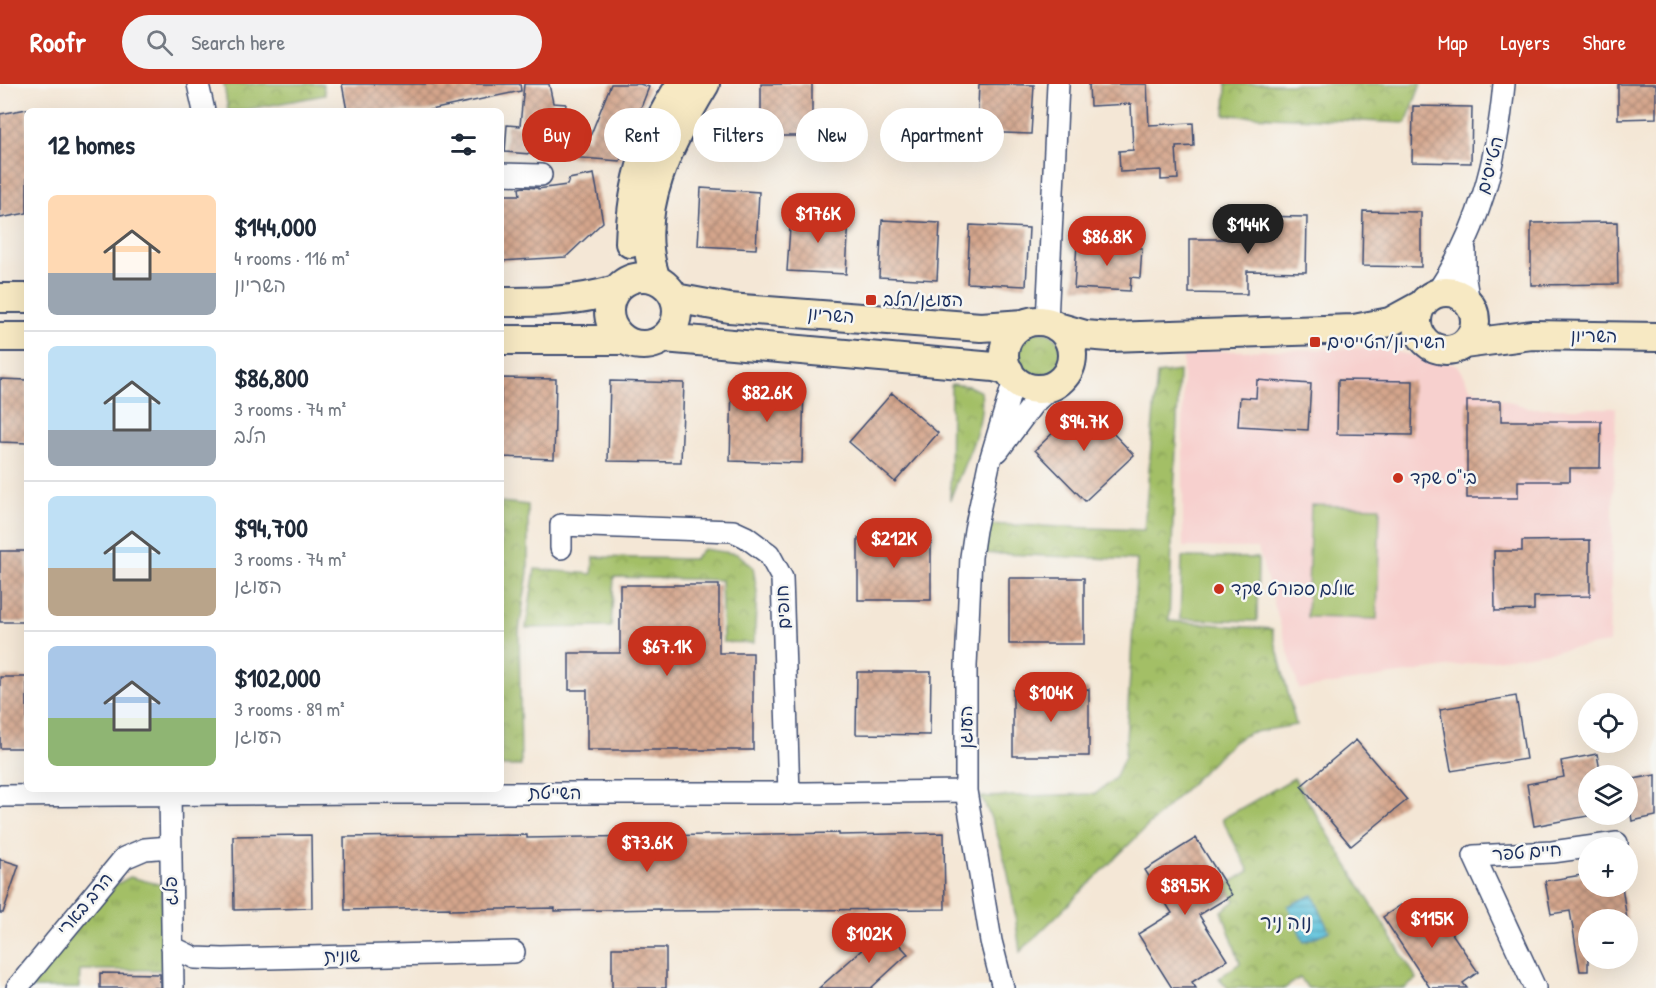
<!DOCTYPE html>
<html lang="en">
<head>
<meta charset="utf-8">
<style>
  :root { --surface:#fff; --page:#f2f2f3; --text:#1f2937; --muted:#747a83; --line:#e0e1e3; --accent:#c8321e }
  body { margin:0; font-family:"Patrick Hand","Playpen Sans Hebrew",sans-serif; background:var(--page); color:var(--text); height:100vh; display:flex; flex-direction:column; font-size:22px; white-space:nowrap }
  * { box-sizing:border-box; margin:0 }
  p { font-size:20px; color:var(--muted) }
  .icon { flex:none; width:33px; height:33px; fill:none; stroke:currentColor; stroke-width:2; stroke-linecap:round; stroke-linejoin:round }
  .map { position:relative; flex:1; overflow:hidden }
  .side { position:absolute; left:24px; top:24px; width:480px; height:684px; display:flex; flex-direction:column; background:var(--surface); border-radius:9px; box-shadow:0 6px 24px #0002 }
  .side>* { flex:none }
  .guide { position:absolute; left:522px; top:24px; width:570px; height:54px; display:flex; gap:12px }
  .buttons { position:absolute; left:1578px; top:609px; display:grid; gap:12px }
  .buttons a { display:grid; place-items:center; width:60px; height:60px; border-radius:50%; background:var(--surface); box-shadow:0 6px 24px #0002; font-size:30px }
  .price { position:absolute; translate:-50% -51px; padding:0 14px; border-radius:21px; background:var(--accent); color:#fff; font-size:20px; line-height:39px; filter:drop-shadow(0 2px 3px #0008) }
  .price::after { content:''; position:absolute; left:50%; top:36px; width:18px; height:14px; margin-left:-9px; background:inherit; clip-path:polygon(0 0,100% 0,50% 100%) }
  .price.current { background:#222; color:#fff }
  ul { padding:0; list-style:none }
  li { display:flex; align-items:center; gap:18px; height:150px; padding:0 24px }
  li+li { border-top:2px solid var(--line) }
  li span { display:grid; place-items:center; flex:none; width:168px; height:120px; border-radius:9px; color:#555 }
  li>.icon { margin-inline-start:auto }
  span .icon { width:72px; height:72px; fill:#fffc; stroke-width:1 }
  li b { font-size:26px }
  h2 { display:flex; justify-content:space-between; align-items:center; height:72px; padding:0 24px; font-size:26px }
  .pill { padding:0 21px; border-radius:27px; background:var(--surface); box-shadow:0 6px 24px #0002; font-size:21px; line-height:54px }
  .pill.current { background:var(--accent); color:#fff }
  header { display:flex; align-items:center; gap:36px; box-sizing:border-box; height:84px; padding:0 30px; background:var(--accent); color:#fff }
  header strong { font-size:28px }
  nav { display:flex; gap:33px; margin-inline-start:auto; font-size:21px }
  .search { width:420px; height:54px; background:var(--page); display:flex; align-items:center; gap:15px; box-sizing:border-box; padding:0 21px; border-radius:33px; color:var(--muted); font-size:22px }
  .map>svg:first-child { display:block }
</style>
</head>
<body>
<header>
<strong>Roofr</strong>
<div class="search"><svg class="icon" aria-label="search" viewBox="0 0 24 24"><circle cx="10" cy="10" r="6"/><path d="M15 15l6 6"/></svg>Search here</div>
<nav><a>Map</a><a>Layers</a><a>Share</a></nav>
</header>
<div class="map">
<svg width="1656" height="904" viewBox="0 0 1656 904">
  <defs>
    <pattern id="grass-tufts" width="24" height="20" patternUnits="userSpaceOnUse" patternTransform="scale(1.5)"><rect width="24" height="20" fill="#a3bf66"/><path d="M3 7l-1-3M5 7V3M7 7l1-3M15 17l-1-3M17 17v-4M19 17l1-3" fill="none" stroke="#849c57"/></pattern>
    <pattern id="park-crowns" width="20" height="18" patternUnits="userSpaceOnUse" patternTransform="scale(1.5)"><rect width="20" height="18" fill="#a3bf66"/><path d="M2 6a3 3 0 1 1 6 0M12 15a3 3 0 1 1 6 0" fill="none" stroke="#849c57"/></pattern>
    <pattern id="water-rules" width="6" height="5" patternUnits="userSpaceOnUse" patternTransform="scale(1.5)"><rect width="6" height="5" fill="#5dc2db"/><path d="M0 2.5h6" fill="none" stroke="#4c9eb5"/></pattern>
    <pattern id="building-cross-hatch" width="8" height="8" patternUnits="userSpaceOnUse" patternTransform="scale(1.5)"><rect width="8" height="8" fill="#d5a68c"/><path d="M0 0l8 8M0 8l8-8" fill="none" stroke="#ac8876"/></pattern>
  </defs>
  <rect width="100%" height="100%" fill="#f6f6f2"/>
  <filter id="ink" filterUnits="userSpaceOnUse"><feTurbulence type="fractalNoise" baseFrequency=".0167" numOctaves="2"/><feDisplacementMap in="SourceGraphic" scale="12" xChannelSelector="R" yChannelSelector="G"/><feConvolveMatrix kernelMatrix="1 2 1 2 8 2 1 2 1" color-interpolation-filters="sRGB"/></filter>
  <filter id="wash" filterUnits="userSpaceOnUse"><feTurbulence type="fractalNoise" baseFrequency=".008" numOctaves="4" result="noise"/><feDisplacementMap in="SourceGraphic" scale="24" xChannelSelector="R" yChannelSelector="G"/><feGaussianBlur stdDeviation="1.35" result="paint"/><feColorMatrix in="noise" values="0 0 0 0 0 0 0 0 0 0 0 0 0 0 0 0 0 1.4 0 .05"/><feComposite in="paint" operator="in"/></filter>
  <g filter="url(#wash)">
    <rect width="100%" height="100%" fill="#f4e7d6"/>
    <path fill="#f7d0ce" d="M1378,264L1457,281L1471,305L1529,324H1616L1609,559L1299,605L1258,464L1183,463V268Z"/>
    <path fill="url(#grass-tufts)" stroke="#5f7762" stroke-width="1.5" d="M130,793L162,801V886H80L79,904H31L106,806Z"/>
    <path fill="url(#park-crowns)" stroke="#5f7762" stroke-width="1.5" d="M224,0H323L325,11L239,27H228Z
      M1226,0H1421L1406,39L1225,31Z
      M1014 271a24 24 0 1 1 48 0a24 24 0 1 1-48 0Z
      M1179,287L1169,537L1272,545L1296,641L1249,649L1233,658L1020,868C1013,814 1007,762 981,713L1095,710L1115,694L1125,672L1137,476L981,469L985,440L1144,446L1157,290Z
      M951,300L969,302L981,308C986,344 961,383 950,416Z
      M501,418L528,421V488L519,547L521,682H501Z
      M703,465L738,470L753,483L757,508L754,559L723,558L721,496L614,493L611,543L526,544L535,485L592,490L594,473L694,475Z
      M1294,694L1417,895L1405,904H1308L1300,894L1285,904H1228L1219,894L1240,879L1222,827L1235,817L1226,801L1249,787L1222,735Z"/>
    <path fill="#a3bf66" stroke="#5f7762" stroke-width="1.5" d="M1311,421L1380,423L1377,535L1307,533Z
      M1182,473L1258,474L1257,537L1180,535Z"/>
    <path fill="url(#water-rules)" stroke="#3c789c" stroke-width="1.5" d="M1313,811L1329,847L1304,858L1288,822Z"/>
    <g id="blocks">
      <path fill="url(#building-cross-hatch)" d="M342,0H520L521,7L426,27H347Z
        M524,0H549L553,19L566,20L563,47L589,55L611,0H640L649,3L620,77L505,68L507,41L520,42Z
        M761,0H812V52H761Z
        M979,0L1034,1L1031,50L977,48Z
        M1089,0H1147L1149,41L1193,39L1194,62L1176,63L1178,95L1161,96V86L1120,88L1119,67L1133,66L1131,20L1090,22Z
        M1618,0H1656V34L1618,35Z
        M1413,22L1472,23L1471,79L1412,78Z
        M27,25V129L0,134V30Z
        M594,90L603,138L566,173L501,177V111H520L519,104L524,103L538,104V105L567,101L569,95Z
        M701,104L759,108L756,165L698,162Z
        M1363,127L1421,128V183L1362,182Z
        M791,129L849,132L846,190L787,187Z
        M1248,132L1307,133L1306,188L1247,187V210L1189,209V155H1248Z
        M882,136L940,139L937,196L879,193Z
        M1617,138L1618,200L1531,201V139Z
        M970,141L1029,144L1026,202L967,199Z
        M1077,160L1142,164L1140,194L1131,193L1130,207L1074,204Z
        M501,294L556,295L554,375L501,373Z
        M0,295L27,296V359L0,358Z
        M1257,296L1311,300L1308,346L1238,342L1240,313L1256,314Z
        M1338,296L1413,297L1412,351L1337,350Z
        M610,297L684,299L681,378L608,377Z
        M732,299L804,301L802,379L730,377Z
        M892,309L938,349L895,398L849,358Z
        M1467,317H1501V337H1601L1600,384H1570V397H1518V414H1467Z
        M1084,319L1134,371L1085,417L1035,366Z
        M858,454H931V516H858Z
        M1590,456V512L1534,513V526L1495,527L1494,467H1522V457Z
        M0,467H27V538H0Z
        M1009,494H1084V560H1009Z
        M620,501H719V569H753V666H587V606H569V569H620Z
        M857,588H931L930,651L856,650Z
        M0,593H27V664H0Z
        M1089,605V672H1013V606Z
        M1516,612L1526,675L1451,687L1440,625Z
        M1356,656L1407,716L1351,762L1301,702Z
        M1597,670L1601,692H1588V732L1534,742L1527,700L1564,693L1561,677Z
        M1656,691V732L1632,737L1628,710V696Z
        M839,749V751L944,749L945,825L660,827V825L555,827V824L450,826V824L345,826L344,753L527,751V754Z
        M311,751L312,824L234,826L233,752Z
        M1196,754L1232,811L1199,831L1227,876L1192,898L1196,904H1172L1138,850L1172,829L1145,786Z
        M0,775L19,781L3,829H0Z
        M1588,790V802H1622L1627,836H1588V887H1580L1570,827L1551,830L1545,797Z
        M1401,821L1413,839L1435,824L1478,888L1463,899L1467,904H1430L1383,833Z
        M885,845L908,870L871,904H819Z
        M612,864H666V904H612Z
        M100,889L160,890V904H100Z"/>
    </g>
  </g>
  <g filter="url(#ink)">
    <use href="#blocks" fill-opacity="0" stroke="#3c4b70" stroke-width="1.5"/>
    <g fill="none" stroke-linecap="round" stroke-linejoin="round">
      <g stroke="#3c4b70" stroke-width="24">
        <path id="street" d="M198,0L204,27
          M501,90L541,91
          M1465,166V195L1469,219
          M1435,211C1479,147 1497,77 1504,0
          M1047,238L1058,0
          M998,367L1033,320L1056,299
          M561,464V441L733,447L746,453L769,470L782,494L789,710
          M170,710L173,904
          M0,712L364,709H806L966,707
          M172,863L195,874L223,875L514,868
          M17,904L124,774L145,765L170,763
          M1003,904L991,857L966,707V582L971,473L975,446L989,380L1012,303V292
          M1535,904L1474,772L1552,768L1617,759"/>
      </g>
      <g stroke="#3c4b70" stroke-width="32">
        <path id="secondary" d="M630,159C632,93 646,56 681,0
          M609 227a34 34 0 1 1 68 0a34 34 0 1 1-68 0Z
          M656,195C631,128 671,56 705,0
          M1417 237a29 29 0 1 1 58 0a29 29 0 1 1-58 0Z
          M0,214H27
          M675,214L729,224L981,243L1024,240
          M501,218C543,218 574,218 616,206
          M1004 271a34 34 0 1 1 68 0a34 34 0 1 1-68 0Z
          M1057,243L1085,251L1110,253L1354,245L1390,238L1423,220
          M0,253H27
          M664,254L994,283L1009,287
          M501,256H624
          M1464,260L1532,251L1656,253"/>
      </g>
      <use href="#street" stroke="#fff" stroke-width="21"/>
      <use href="#secondary" stroke="#f7e9c3" stroke-width="28"/>
    </g>
  </g>
  <g fill="#c8321e" stroke="#f6f6f2" stroke-width="2">
    <rect x="865" y="210" width="12" height="12" rx="3"/>
    <rect x="1309" y="252" width="12" height="12" rx="3"/>
    <circle cx="1398" cy="394" r="6"/>
    <circle cx="1219" cy="505" r="6"/>
  </g>
  <g text-anchor="middle" stroke-width="5" stroke-linejoin="round" paint-order="stroke">
    <g font-size="18" fill="#1b2f5e" stroke="#f6f6f2">
      <text transform="translate(1490 81) rotate(-75)" y="6">הטייסים</text>
      <text transform="translate(831 231) rotate(5)" y="6">השריון</text>
      <text transform="translate(1594 252) rotate(1)" y="6">השריון</text>
      <text transform="translate(783 523) rotate(-93)" y="6">חופים</text>
      <text transform="translate(966 643) rotate(-90)" y="6">העוגן</text>
      <text x="555" y="715">השייטת</text>
      <text transform="translate(1527 768) rotate(-4)" y="6">חיים טפר</text>
      <text transform="translate(171 807) rotate(-91)" y="6">פלג</text>
      <text transform="translate(85 820) rotate(-50)" y="6">הרב בארי</text>
      <text transform="translate(342 872) rotate(-1)" y="6">שונית</text>
    </g>
    <g font-size="18" fill="#1b2f5e" stroke="#f6f6f2" text-anchor="start">
      <text x="883" y="222">העוגן/הלב</text>
      <text x="1327" y="264">השיריון/הטייסים</text>
      <text x="1410" y="400">בי"ס שקד</text>
      <text x="1231" y="511">אולם ספורט שקד</text>
    </g>
    <g font-size="20" fill="#1b2f5e" stroke="#f6f6f2">
      <text x="1286" y="845">נוה ניר</text>
    </g>
  </g>
</svg>
<div class="buttons">
<a><svg class="icon" aria-label="locate" viewBox="0 0 24 24"><circle cx="12" cy="12" r="6"/><path d="M12 2v4M12 18v4M2 12h4M18 12h4"/></svg></a>
<a><svg class="icon" aria-label="layers" viewBox="0 0 24 24"><path d="M12 4l9 5-9 5-9-5zM3 14l9 5 9-5"/></svg></a>
<a>+</a>
<a>−</a>
</div>
<b class="price" style="left:818px;top:160px">$176K</b>
<b class="price current" style="left:1248px;top:171px">$144K</b>
<b class="price" style="left:1107px;top:183px">$86.8K</b>
<b class="price" style="left:767px;top:339px">$82.6K</b>
<b class="price" style="left:1084px;top:368px">$94.7K</b>
<b class="price" style="left:894px;top:485px">$212K</b>
<b class="price" style="left:667px;top:593px">$67.1K</b>
<b class="price" style="left:1051px;top:639px">$104K</b>
<b class="price" style="left:647px;top:789px">$73.6K</b>
<b class="price" style="left:1185px;top:832px">$89.5K</b>
<b class="price" style="left:1432px;top:865px">$115K</b>
<b class="price" style="left:869px;top:880px">$102K</b>
<div class="guide">
<a class="pill current">Buy</a>
<a class="pill">Rent</a>
<a class="pill">Filters</a>
<a class="pill">New</a>
<a class="pill">Apartment</a>
</div>
<section class="side">
<h2>12 homes<svg class="icon" aria-label="filters" viewBox="0 0 24 24"><path d="M4 7h16M4 17h16"/><circle cx="9" cy="7" r="2"/><circle cx="15" cy="17" r="2"/></svg></h2>
<ul>
<li><span style="background:linear-gradient(#ffd9b3 65%,#9aa5b1 0)"><svg class="icon" aria-label="home" viewBox="0 0 24 24"><path d="M3 11l9-7 9 7M6 9v11h12V9"/></svg></span><div><b>$144,000</b><p>4 rooms · 116 m²</p><p>השריון</p></div></li>
<li><span style="background:linear-gradient(#bfe0f5 70%,#9aa5b1 0)"><svg class="icon" aria-label="home" viewBox="0 0 24 24"><path d="M3 11l9-7 9 7M6 9v11h12V9"/></svg></span><div><b>$86,800</b><p>3 rooms · 74 m²</p><p>הלב</p></div></li>
<li><span style="background:linear-gradient(#bfe0f5 60%,#b9a48a 0)"><svg class="icon" aria-label="home" viewBox="0 0 24 24"><path d="M3 11l9-7 9 7M6 9v11h12V9"/></svg></span><div><b>$94,700</b><p>3 rooms · 74 m²</p><p>העוגן</p></div></li>
<li><span style="background:linear-gradient(#a9c7e8 60%,#8fb573 0)"><svg class="icon" aria-label="home" viewBox="0 0 24 24"><path d="M3 11l9-7 9 7M6 9v11h12V9"/></svg></span><div><b>$102,000</b><p>3 rooms · 89 m²</p><p>העוגן</p></div></li>
</ul>
</section>
</div>
</body>
</html>
